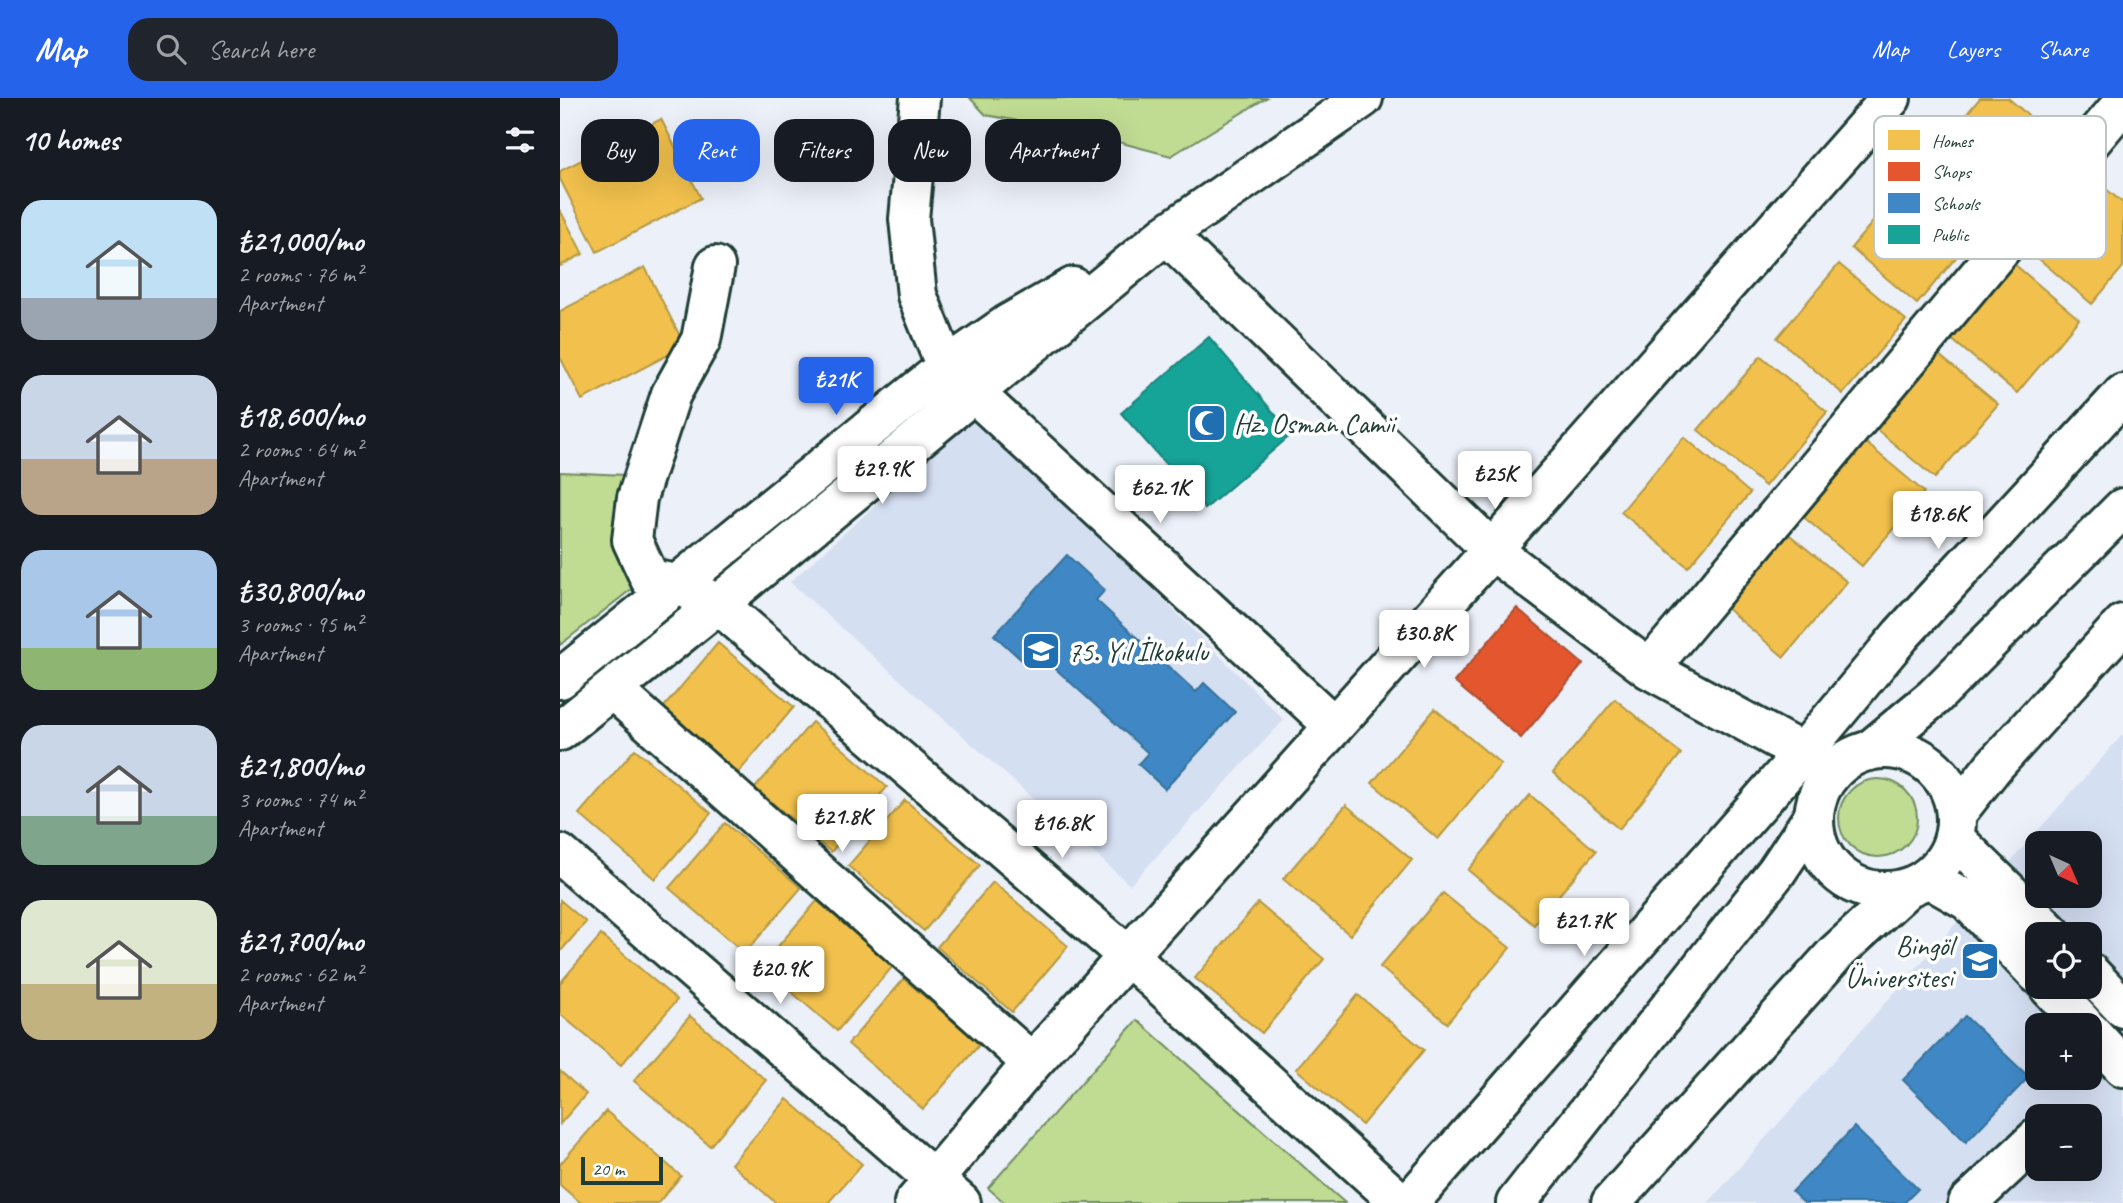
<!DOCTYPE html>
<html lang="en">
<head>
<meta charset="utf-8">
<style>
  :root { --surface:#171b24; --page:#20242c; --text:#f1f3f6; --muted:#9ea1a6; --accent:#2563eb }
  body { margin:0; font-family:Caveat,sans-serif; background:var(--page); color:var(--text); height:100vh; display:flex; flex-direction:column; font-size:26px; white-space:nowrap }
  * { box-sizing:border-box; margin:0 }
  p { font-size:23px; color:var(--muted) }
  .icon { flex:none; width:38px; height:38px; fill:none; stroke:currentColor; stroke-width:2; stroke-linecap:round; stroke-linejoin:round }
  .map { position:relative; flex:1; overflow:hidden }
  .details { display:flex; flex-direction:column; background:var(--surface); width:560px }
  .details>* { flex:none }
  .banner { position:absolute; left:21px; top:21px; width:665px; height:63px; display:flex; gap:14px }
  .needle { width:46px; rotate:136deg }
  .fabs { position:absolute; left:1465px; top:733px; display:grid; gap:14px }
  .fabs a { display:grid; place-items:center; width:77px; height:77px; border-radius:14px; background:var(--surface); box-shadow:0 7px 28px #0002; font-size:35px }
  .scale { position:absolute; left:21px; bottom:18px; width:82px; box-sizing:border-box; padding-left:7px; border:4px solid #1f3d34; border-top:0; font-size:19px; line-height:24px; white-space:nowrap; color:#1f3d34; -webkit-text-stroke:5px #fff; paint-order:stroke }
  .price { position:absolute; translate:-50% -60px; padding:0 16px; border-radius:7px; background:#fff; color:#222; font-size:23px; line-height:46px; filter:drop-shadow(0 2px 4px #0008) }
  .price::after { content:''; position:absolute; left:50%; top:42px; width:21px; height:16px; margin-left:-10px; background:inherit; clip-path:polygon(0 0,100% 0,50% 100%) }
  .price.current { background:var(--accent); color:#fff }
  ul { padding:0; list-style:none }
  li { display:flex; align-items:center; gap:21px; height:175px; padding:0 21px }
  li span { display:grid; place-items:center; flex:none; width:196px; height:140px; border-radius:21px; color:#555 }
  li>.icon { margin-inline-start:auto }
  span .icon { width:84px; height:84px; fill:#fffc; stroke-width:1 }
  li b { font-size:30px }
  h2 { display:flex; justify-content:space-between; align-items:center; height:84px; padding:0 21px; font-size:30px }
  .chip { padding:0 24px; border-radius:21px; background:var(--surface); box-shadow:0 7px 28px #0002; font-size:24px; line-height:63px }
  .chip.current { background:var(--accent); color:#fff }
  header { display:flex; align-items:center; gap:42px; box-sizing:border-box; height:98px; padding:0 35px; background:var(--accent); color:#fff }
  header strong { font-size:33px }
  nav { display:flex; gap:38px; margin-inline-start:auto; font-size:24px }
  .search { width:490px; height:63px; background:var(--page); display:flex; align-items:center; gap:18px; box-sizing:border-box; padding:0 24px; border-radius:21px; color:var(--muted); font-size:26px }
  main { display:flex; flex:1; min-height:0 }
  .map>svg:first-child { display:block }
</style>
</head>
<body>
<header>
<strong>Map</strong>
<div class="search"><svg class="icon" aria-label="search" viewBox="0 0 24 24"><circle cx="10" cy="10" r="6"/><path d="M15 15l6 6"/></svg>Search here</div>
<nav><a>Map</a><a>Layers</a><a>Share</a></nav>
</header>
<main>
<section class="details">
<h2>10 homes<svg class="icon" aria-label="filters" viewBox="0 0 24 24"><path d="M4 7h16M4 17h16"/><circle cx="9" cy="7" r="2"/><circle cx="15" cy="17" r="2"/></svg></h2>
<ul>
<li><span style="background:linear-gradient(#bfe0f5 70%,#9aa5b1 0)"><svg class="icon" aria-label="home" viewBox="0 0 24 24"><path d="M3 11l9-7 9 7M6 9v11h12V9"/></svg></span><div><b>₺21,000/mo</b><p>2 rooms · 76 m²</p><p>Apartment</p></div></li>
<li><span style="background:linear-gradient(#c9d6e8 60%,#b9a48a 0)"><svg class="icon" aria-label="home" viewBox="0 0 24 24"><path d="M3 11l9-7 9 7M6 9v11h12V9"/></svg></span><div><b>₺18,600/mo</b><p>2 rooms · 64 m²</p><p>Apartment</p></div></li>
<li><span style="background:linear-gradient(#a9c7e8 70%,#8fb573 0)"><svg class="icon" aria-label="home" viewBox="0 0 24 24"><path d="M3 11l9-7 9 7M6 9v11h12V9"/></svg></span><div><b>₺30,800/mo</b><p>3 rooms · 95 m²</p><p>Apartment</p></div></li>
<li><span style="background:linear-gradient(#c9d6e8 65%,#7fa58c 0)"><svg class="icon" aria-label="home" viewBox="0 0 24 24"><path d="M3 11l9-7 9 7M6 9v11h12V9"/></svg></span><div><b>₺21,800/mo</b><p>3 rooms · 74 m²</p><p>Apartment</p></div></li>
<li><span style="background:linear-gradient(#dfe7d0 60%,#c2b280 0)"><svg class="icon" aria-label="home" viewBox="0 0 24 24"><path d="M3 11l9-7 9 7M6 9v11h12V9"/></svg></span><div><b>₺21,700/mo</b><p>2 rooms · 62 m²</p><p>Apartment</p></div></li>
</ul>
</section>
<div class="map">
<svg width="1563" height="1105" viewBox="0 0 1563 1105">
  <rect width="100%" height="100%" fill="#ecf0f9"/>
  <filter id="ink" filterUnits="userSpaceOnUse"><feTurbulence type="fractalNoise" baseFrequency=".0143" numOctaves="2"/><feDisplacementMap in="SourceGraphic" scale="14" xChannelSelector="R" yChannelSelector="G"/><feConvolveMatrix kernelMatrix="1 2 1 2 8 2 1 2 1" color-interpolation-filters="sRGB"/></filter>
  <g filter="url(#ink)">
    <path fill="#d5dff2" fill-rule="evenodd" d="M417,316L724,622L570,787L230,484Z
      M1563,636V1105H1148L1461,752ZM1477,746H1530V798H1477ZM1477,836H1530V889H1477ZM1477,928H1530V980H1477ZM1477,1018H1530V1071H1477Z"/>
    <path fill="#c0db92" stroke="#708c63" stroke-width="2" d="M410,0H706L611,58L524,35L426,17Z
      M0,374L65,377L53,449L78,486L0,547Z
      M1279 720a39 39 0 1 1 78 0a39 39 0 1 1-78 0Z
      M577,922L785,1105H445L428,1090Z"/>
    <path fill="#f2c14e" stroke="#b39946" stroke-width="2" d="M1420,0H1448L1497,42L1435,116L1369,61Z
      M101,21L141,100L37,154L0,81V73Z
      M1353,76L1420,131L1357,206L1291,150Z
      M1528,76L1563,105V169L1532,206L1466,150Z
      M0,112L23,156L0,168Z
      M1453,165L1519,221L1457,295L1390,240Z
      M1279,166L1346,222L1283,296L1217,240Z
      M85,169L125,248L22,302L0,259V213Z
      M1372,251L1438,306L1375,380L1309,325Z
      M1201,258L1267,314L1205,388L1138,332Z
      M1298,338L1364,394L1302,468L1235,412Z
      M1124,339L1190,395L1128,469L1061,414Z
      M1220,429L1287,484L1224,559L1158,503Z
      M158,545L234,609L178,675L103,610Z
      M1055,601L1121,656L1059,731L993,675Z
      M875,611L941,666L878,741L812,685Z
      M252,624L327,689L271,754L195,690Z
      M75,651L151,715L95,781L19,716Z
      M970,697L1036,753L974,827L908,772Z
      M345,702L420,767L364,833L288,768Z
      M786,707L852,762L790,837L723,781Z
      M165,725L241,790L185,855L109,790Z
      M433,784L508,848L452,914L377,849Z
      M883,795L950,850L887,925L820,869Z
      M0,802L26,824L0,854Z
      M257,803L333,868L277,933L201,868Z
      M698,805L764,861L702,935L635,880Z
      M41,837L117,902L61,967L0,916V885Z
      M344,881L420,946L363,1011L288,946Z
      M798,897L864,952L802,1027L736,971Z
      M130,918L206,982L150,1048L74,983Z
      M0,973L26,996L0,1026Z
      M227,1001L302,1066L268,1105H216L171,1066Z
      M46,1013L121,1078L98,1105H21L0,1087V1066Z"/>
    <path fill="#e4572e" stroke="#a94f30" stroke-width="2" d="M957,510L1023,566L961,640L894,584Z"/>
    <path fill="#3f88c5" stroke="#35729a" stroke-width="2" d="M507,457L545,492L536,502L636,594L644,585L675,614L605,691L578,666L588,655L476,553L465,565L434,537Z
      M1405,918L1469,979L1406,1044L1343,982Z
      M1294,1029L1358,1091L1344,1105H1244L1232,1094Z"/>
    <path fill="#17a398" stroke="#19847a" stroke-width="2" d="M649,239L732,336L645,411L561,315Z"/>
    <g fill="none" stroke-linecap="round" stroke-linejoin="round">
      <g stroke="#1f3d34" stroke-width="44">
        <path id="minor" d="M360,0L349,121L357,197L386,269L774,628
          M606,136L932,452L1089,571L1243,655L1270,677
          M155,168L141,242L111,296L77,400L72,442L90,481L117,486L158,506L568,858L841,1105
          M1089,571L1557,12
          M0,581L386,269L448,226L513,189
          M52,591L472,965
          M0,633L158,506L606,136L803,0
          M1394,740L1492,836
          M0,756L401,1105
          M1368,780L1408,803L1477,876
          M1530,875L1563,910
          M1489,889L1525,928
          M1530,933L1563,969
          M354,1105L472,965L932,452L1331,0
          M849,1105L1243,655L1341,537L1563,296
          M1408,1105L1477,1040"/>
      </g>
      <g stroke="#1f3d34" stroke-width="44">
        <path id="highway" d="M1254 722a71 71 0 1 1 142 0a71 71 0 1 1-142 0Z
          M1309,653L1374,599L1563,410
          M1396,716L1433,669L1563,526
          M956,1105L1217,773L1253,719
          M1051,1105L1276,855L1347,790"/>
      </g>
      <use href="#minor" stroke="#fff" stroke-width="38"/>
      <use href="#highway" stroke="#fff" stroke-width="38"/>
    </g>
  </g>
  <defs>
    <g id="mosque-square" transform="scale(2.0125)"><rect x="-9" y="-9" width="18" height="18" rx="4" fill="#1f6fb2" stroke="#fff"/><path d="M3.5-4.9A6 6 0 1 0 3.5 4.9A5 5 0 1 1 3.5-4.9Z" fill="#fff"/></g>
    <g id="school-square" transform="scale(2.0125)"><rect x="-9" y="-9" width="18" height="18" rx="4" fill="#1f6fb2" stroke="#fff"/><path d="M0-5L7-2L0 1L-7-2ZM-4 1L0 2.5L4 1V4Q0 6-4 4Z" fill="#fff"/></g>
    <g id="university-square" transform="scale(2.0125)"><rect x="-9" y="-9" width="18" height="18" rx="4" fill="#1f6fb2" stroke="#fff"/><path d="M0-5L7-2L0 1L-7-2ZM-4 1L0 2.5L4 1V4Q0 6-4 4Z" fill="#fff"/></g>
  </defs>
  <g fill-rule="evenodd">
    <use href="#mosque-square" x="647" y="325"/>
    <use href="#school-square" x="481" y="553"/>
    <use href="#university-square" x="1420" y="863"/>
  </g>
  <g text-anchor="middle" stroke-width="7" stroke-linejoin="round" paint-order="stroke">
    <g font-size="28" fill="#1f3d34" stroke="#fff" text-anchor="start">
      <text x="674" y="335">Hz. Osman Camii</text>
      <text x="508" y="563">75. Yıl İlkokulu</text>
      <text x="1393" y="857" text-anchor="end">Bingöl<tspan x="1393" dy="32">Üniversitesi</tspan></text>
    </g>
  </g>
  <rect x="1314" y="18" width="232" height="143" rx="10" fill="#fff" stroke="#bcc5c2" stroke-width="2"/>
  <rect x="1328" y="32" width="32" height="20" fill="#f2c14e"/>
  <rect x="1328" y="64" width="32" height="19" fill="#e4572e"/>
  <rect x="1328" y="95" width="32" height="20" fill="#3f88c5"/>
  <rect x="1328" y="127" width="32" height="19" fill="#17a398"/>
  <g font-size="19" fill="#1f3d34">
    <text x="1372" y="49">Homes</text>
    <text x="1372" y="80">Shops</text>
    <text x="1372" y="112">Schools</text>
    <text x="1372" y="143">Public</text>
  </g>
</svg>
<div class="fabs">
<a><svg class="needle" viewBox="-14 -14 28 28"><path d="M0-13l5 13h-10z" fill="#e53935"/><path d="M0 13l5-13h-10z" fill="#9ea1a6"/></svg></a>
<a><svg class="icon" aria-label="locate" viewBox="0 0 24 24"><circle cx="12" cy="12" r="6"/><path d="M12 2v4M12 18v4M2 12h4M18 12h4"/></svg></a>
<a>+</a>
<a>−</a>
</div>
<div class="scale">20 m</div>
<b class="price current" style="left:276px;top:319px">₺21K</b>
<b class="price" style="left:322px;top:408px">₺29.9K</b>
<b class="price" style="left:935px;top:413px">₺25K</b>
<b class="price" style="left:600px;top:427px">₺62.1K</b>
<b class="price" style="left:1378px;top:453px">₺18.6K</b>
<b class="price" style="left:864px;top:572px">₺30.8K</b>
<b class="price" style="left:282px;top:756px">₺21.8K</b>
<b class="price" style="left:502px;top:762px">₺16.8K</b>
<b class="price" style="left:1024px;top:860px">₺21.7K</b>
<b class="price" style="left:220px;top:908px">₺20.9K</b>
<div class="banner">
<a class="chip">Buy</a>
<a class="chip current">Rent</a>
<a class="chip">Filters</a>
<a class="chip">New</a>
<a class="chip">Apartment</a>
</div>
</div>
</main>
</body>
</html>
